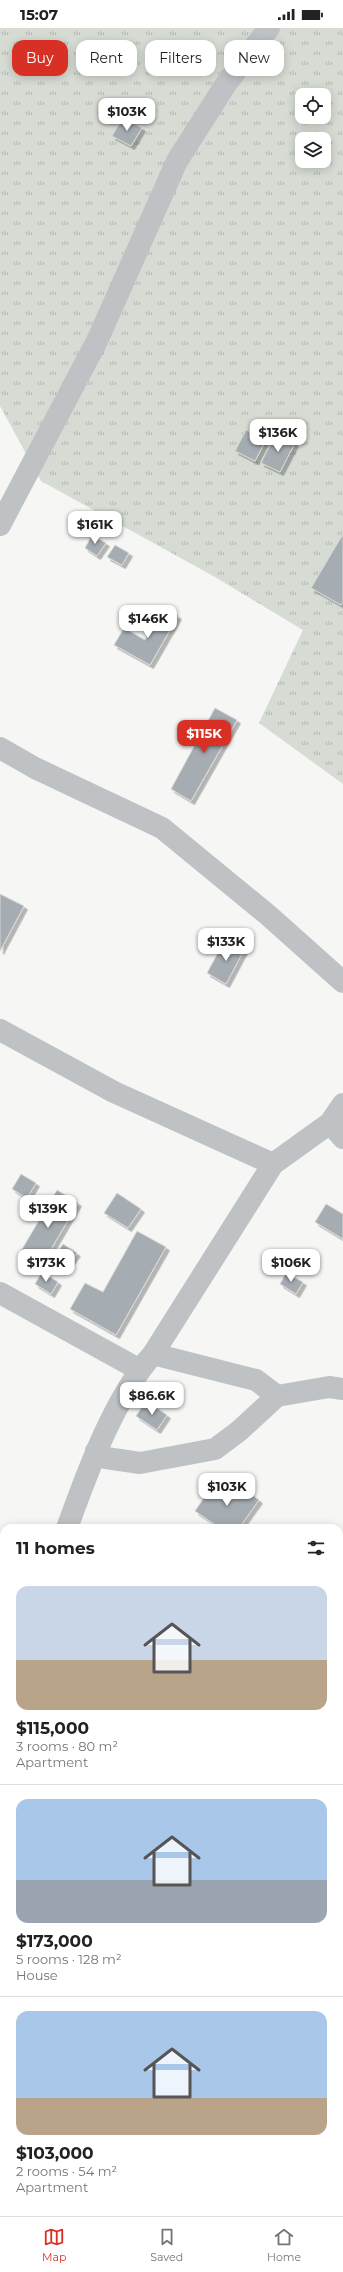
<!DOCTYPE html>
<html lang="en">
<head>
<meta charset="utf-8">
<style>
  :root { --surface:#fff; --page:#f6f6f6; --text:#222; --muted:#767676; --line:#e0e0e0; --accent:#d93025 }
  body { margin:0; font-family:Montserrat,sans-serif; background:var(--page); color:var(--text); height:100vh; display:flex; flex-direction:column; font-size:15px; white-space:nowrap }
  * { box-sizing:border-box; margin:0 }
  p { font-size:13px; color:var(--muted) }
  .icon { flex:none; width:22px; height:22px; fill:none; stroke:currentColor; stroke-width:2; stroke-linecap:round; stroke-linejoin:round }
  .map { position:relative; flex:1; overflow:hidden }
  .panel { position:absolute; left:0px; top:1496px; width:343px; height:692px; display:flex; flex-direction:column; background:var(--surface); border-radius:12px 12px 0 0; box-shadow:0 2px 10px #0003 }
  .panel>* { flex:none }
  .banner { position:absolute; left:12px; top:12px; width:319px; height:36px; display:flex; gap:8px }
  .fabs { position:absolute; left:295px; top:60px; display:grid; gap:8px }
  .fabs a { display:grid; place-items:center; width:36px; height:36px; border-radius:8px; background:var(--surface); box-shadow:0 2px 10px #0003; font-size:20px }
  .price { position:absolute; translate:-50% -34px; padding:0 9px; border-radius:8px; background:#fff; color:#222; font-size:13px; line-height:26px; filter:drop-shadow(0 1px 2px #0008) }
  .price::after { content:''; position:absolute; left:50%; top:24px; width:12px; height:9px; margin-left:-6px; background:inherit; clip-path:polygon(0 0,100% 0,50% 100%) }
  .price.active { background:var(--accent); color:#fff }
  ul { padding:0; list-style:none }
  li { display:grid; align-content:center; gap:8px; height:212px; padding:0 16px }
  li+li { border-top:1px solid var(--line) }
  li span { display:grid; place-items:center; height:124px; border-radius:12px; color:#555 }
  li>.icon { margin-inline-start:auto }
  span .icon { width:72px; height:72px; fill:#fffc; stroke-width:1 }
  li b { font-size:17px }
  h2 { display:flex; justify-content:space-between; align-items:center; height:48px; padding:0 16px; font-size:17px }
  .pill { padding:0 14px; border-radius:12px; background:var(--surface); box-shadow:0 2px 10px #0003; font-size:14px; line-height:36px }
  .pill.active { background:var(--accent); color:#fff }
  .status { display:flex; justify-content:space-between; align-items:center; height:28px; padding:0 20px; background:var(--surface); direction:ltr }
  .status svg { height:11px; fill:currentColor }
  .tab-bar { display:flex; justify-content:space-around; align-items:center; height:56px; border-top:1px solid var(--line); background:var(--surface); font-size:11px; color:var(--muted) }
  .tab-bar a { display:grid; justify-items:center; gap:2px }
  .tab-bar .active { color:var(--accent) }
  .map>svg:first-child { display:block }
</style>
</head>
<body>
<div class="status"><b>15:07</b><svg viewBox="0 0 49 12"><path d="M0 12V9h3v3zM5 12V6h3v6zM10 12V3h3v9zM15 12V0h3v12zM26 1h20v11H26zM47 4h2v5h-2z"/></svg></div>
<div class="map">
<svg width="343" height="2188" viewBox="0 0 343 2188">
  <defs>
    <pattern id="grass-tufts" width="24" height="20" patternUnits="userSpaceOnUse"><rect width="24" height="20" fill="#d6dbd3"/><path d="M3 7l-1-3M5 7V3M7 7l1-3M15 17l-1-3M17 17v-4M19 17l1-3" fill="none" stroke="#b1b6b1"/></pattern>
    <filter id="shadow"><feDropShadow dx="3.5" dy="3.5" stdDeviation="0" flood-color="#0004"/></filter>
  </defs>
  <rect width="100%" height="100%" fill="#f6f6f4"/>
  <path fill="url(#grass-tufts)" fill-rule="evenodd" d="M0,0H343V756L259,695L303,602L215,549L41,453L0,378ZM302,67H324V89H302ZM302,111H324V133H302Z"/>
  <path fill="#a6adb2" stroke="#d8d8d6" filter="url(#shadow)" d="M123,89L142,100L131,118L112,108Z
    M246,402L266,412L255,433L235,423Z
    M276,405L295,415L280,444L261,435Z
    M343,506V574L341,577L311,560Z
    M92,507L106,515L97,528L85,520Z
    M115,517L129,525L122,537L107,529Z
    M164,580L178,588L150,637L114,617L124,600L145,612Z
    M215,680L237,692L191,773L171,761Z
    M0,866L24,878L0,923Z
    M225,912L244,922L226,956L207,945Z
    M21,1146L36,1155L27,1170L12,1161Z
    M57,1162L78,1175L40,1240L18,1228Z
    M117,1165L141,1181L128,1200L104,1185Z
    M326,1176L343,1186V1211L315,1194Z
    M137,1203L166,1219L116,1307L70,1281L85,1255L103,1264Z
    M63,1216L77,1225L66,1240L53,1231Z
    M42,1244L58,1254L51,1266L35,1256Z
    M286,1245L303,1254L296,1266L280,1256Z
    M146,1373L167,1387L157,1402L136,1388Z
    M219,1456L233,1465L238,1457L259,1472L239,1500H220L195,1483L208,1464L212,1467Z
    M339,1907L343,1910V1927L340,1932Z
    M0,1914L4,1916L3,1939L0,1938Z
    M4,2019V2051L0,2049V2026Z
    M0,2062L4,2064L3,2094L0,2092Z
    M192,2184L190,2188H164L159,2185Z
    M261,2184H331L337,2187L259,2188Z"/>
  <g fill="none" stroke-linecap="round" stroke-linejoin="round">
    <path stroke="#bec2c5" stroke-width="22" d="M0,497L97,313L177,133L226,56L269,0
      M0,720L35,740L162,800L268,887L343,954
      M0,1002L114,1064L273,1136
      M330,1095L343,1110
      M0,1265L140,1342
      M153,1326L256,1352L277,1368
      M96,1423L106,1430L140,1435L215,1421L239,1403L277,1368L329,1359L343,1361
      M67,1500C88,1443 113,1372 153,1326L273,1136L330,1095L343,1076
      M0,1559L4,1561
      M0,1828L4,1824
      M0,2157H4
      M97,2184L106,2188"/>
  </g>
</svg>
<div class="fabs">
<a><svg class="icon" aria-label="locate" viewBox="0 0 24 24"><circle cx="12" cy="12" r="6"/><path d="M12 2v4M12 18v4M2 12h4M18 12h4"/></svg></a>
<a><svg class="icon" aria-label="layers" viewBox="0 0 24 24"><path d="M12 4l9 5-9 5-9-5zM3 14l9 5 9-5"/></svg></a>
</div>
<b class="price" style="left:127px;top:104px">$103K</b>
<b class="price" style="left:278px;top:425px">$136K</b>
<b class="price" style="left:95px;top:517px">$161K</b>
<b class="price" style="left:148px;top:611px">$146K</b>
<b class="price active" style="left:204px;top:726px">$115K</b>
<b class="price" style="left:226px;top:934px">$133K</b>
<b class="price" style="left:48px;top:1201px">$139K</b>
<b class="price" style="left:46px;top:1255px">$173K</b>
<b class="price" style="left:291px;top:1255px">$106K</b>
<b class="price" style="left:152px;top:1388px">$86.6K</b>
<b class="price" style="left:227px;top:1479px">$103K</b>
<div class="banner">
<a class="pill active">Buy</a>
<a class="pill">Rent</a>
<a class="pill">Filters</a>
<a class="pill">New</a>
</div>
<section class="panel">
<h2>11 homes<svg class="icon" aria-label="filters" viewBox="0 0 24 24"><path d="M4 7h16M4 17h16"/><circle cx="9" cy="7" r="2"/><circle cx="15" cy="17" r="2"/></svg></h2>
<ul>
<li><span style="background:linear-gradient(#c9d6e8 60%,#b9a48a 0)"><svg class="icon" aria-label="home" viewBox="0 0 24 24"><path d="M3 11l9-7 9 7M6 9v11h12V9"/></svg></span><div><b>$115,000</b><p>3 rooms · 80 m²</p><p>Apartment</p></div></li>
<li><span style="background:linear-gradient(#a9c7e8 65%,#9aa5b1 0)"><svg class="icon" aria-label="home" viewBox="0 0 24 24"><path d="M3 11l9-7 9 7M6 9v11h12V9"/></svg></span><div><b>$173,000</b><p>5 rooms · 128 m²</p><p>House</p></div></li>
<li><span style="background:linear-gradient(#a9c7e8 70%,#b9a48a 0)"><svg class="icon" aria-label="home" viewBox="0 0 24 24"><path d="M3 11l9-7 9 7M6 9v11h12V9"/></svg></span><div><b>$103,000</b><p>2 rooms · 54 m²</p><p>Apartment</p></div></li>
</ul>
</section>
</div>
<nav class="tab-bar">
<a class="active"><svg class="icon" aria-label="map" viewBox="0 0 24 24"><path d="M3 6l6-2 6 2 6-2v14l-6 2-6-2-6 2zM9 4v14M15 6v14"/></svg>Map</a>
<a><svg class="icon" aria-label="saved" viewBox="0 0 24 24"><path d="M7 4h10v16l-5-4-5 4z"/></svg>Saved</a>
<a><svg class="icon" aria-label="home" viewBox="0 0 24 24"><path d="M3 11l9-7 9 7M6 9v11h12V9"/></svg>Home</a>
</nav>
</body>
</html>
